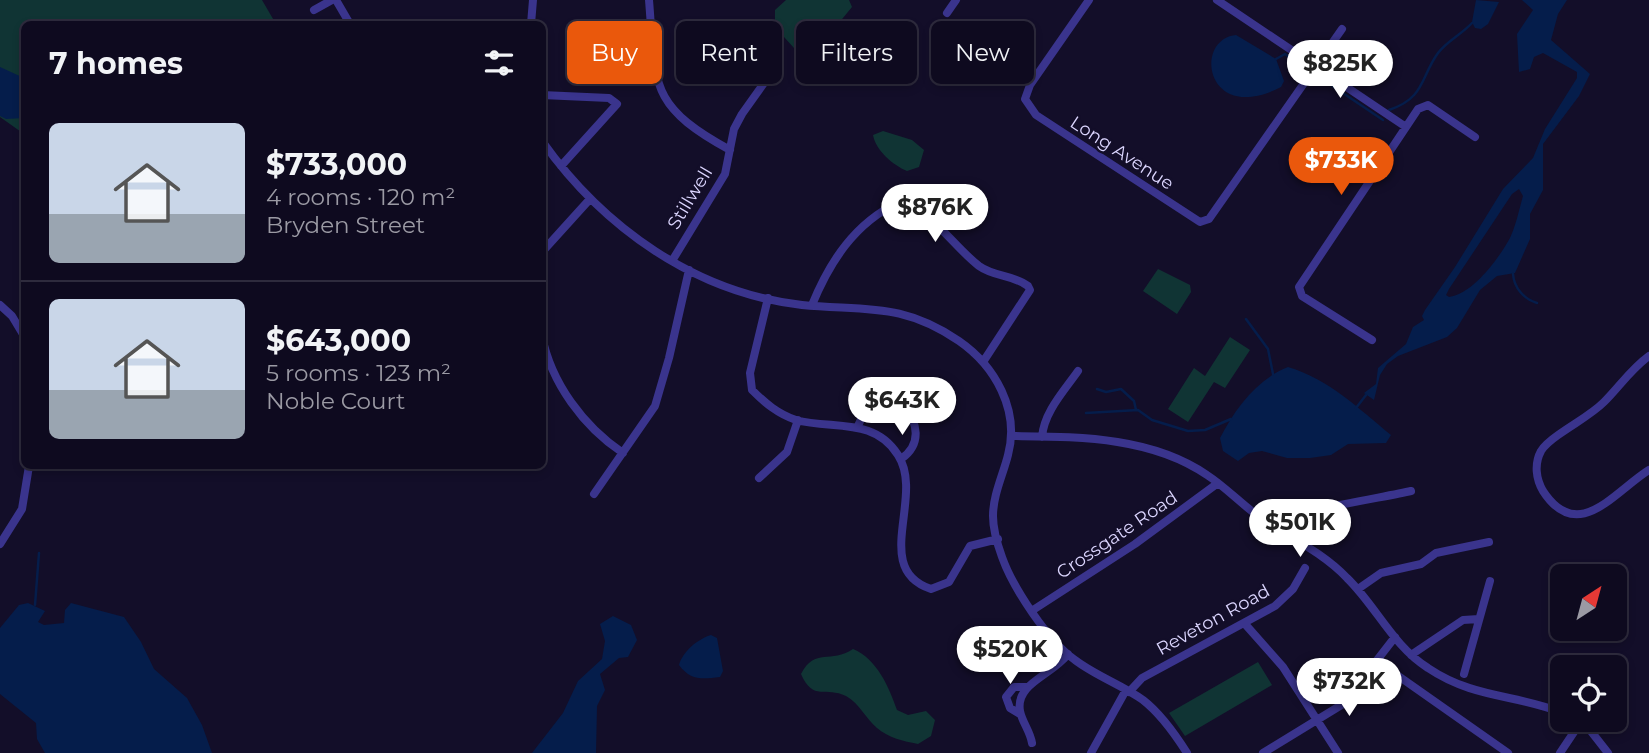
<!DOCTYPE html>
<html lang="en">
<head>
<meta charset="utf-8">
<style>
  :root { --surface:#0e0a1f; --page:#171328; --text:#f1f3f6; --muted:#9b9aa4; --line:#2e2b3d; --accent:#ea580c }
  body { margin:0; font-family:Montserrat,sans-serif; background:var(--page); color:var(--text); height:100vh; display:flex; flex-direction:column; font-size:26px; white-space:nowrap }
  * { box-sizing:border-box; margin:0 }
  p { font-size:23px; color:var(--muted) }
  .icon { flex:none; width:38px; height:38px; fill:none; stroke:currentColor; stroke-width:2; stroke-linecap:round; stroke-linejoin:round }
  .map { position:relative; flex:1; overflow:hidden }
  .details { position:absolute; left:21px; top:21px; width:525px; height:448px; display:flex; flex-direction:column; background:var(--surface); border-radius:10px; box-shadow:0 4px 10px #0003,0 0 0 2px var(--line) }
  .details>* { flex:none }
  .banner { position:absolute; left:567px; top:21px; width:665px; height:63px; display:flex; gap:14px }
  .needle { width:46px; rotate:36deg }
  .tools { position:absolute; left:1550px; top:564px; display:grid; gap:14px }
  .tools a { display:grid; place-items:center; width:77px; height:77px; border-radius:10px; background:var(--surface); box-shadow:0 4px 10px #0003,0 0 0 2px var(--line); font-size:35px }
  .price { position:absolute; translate:-50% -60px; padding:0 16px; border-radius:24px; background:#fff; color:#222; font-size:23px; line-height:46px; filter:drop-shadow(0 2px 4px #0008) }
  .price::after { content:''; position:absolute; left:50%; top:42px; width:21px; height:16px; margin-left:-10px; background:inherit; clip-path:polygon(0 0,100% 0,50% 100%) }
  .price.current { background:var(--accent); color:#fff }
  ul { padding:0; list-style:none }
  li { display:flex; align-items:center; gap:21px; height:175px; padding:0 28px }
  li+li { border-top:2px solid var(--line) }
  li span { display:grid; place-items:center; flex:none; width:196px; height:140px; border-radius:10px; color:#555 }
  li>.icon { margin-inline-start:auto }
  span .icon { width:84px; height:84px; fill:#fffc; stroke-width:1 }
  li b { font-size:30px }
  h2 { display:flex; justify-content:space-between; align-items:center; height:84px; padding:0 28px; font-size:30px }
  .tag { padding:0 24px; border-radius:10px; background:var(--surface); box-shadow:0 4px 10px #0003,0 0 0 2px var(--line); font-size:24px; line-height:63px }
  .tag.current { background:var(--accent); color:#fff }
  .map>svg:first-child { display:block }
</style>
</head>
<body>
<div class="map">
<svg width="1649" height="753" viewBox="0 0 1649 753">
  <rect width="100%" height="100%" fill="#130e29"/>
  <path fill="#103434" d="M0,0H262L276,24H24V134L0,117Z
    M786,0H849L852,7L815,52L803,58L775,27V10Z
    M883,131L912,140L924,150L919,167L907,171C893,165 876,151 873,135Z
    M1158,269L1190,285L1191,292L1177,314L1143,291Z
    M1230,337L1250,350L1225,388L1214,382L1188,422L1168,409L1194,368L1205,376Z
    M853,649C877,659 889,687 897,710L908,715L926,711L935,720L931,736L918,744C903,741 889,738 877,728C866,719 860,704 846,696C826,686 813,702 801,674C815,647 831,664 853,649Z
    M1258,662L1272,685L1185,736L1169,713Z"/>
  <path fill="#051d4b" fill-rule="evenodd" d="M1476,0L1499,2L1488,24L1481,29L1475,28L1472,22Z
    M1522,0H1567L1558,14L1551,40L1590,74L1579,96L1543,144V190L1530,214V239L1515,273L1497,276L1480,290L1457,328L1447,337L1398,356L1387,364L1380,375L1374,400L1364,393L1376,384L1378,368L1406,344L1413,327L1424,320L1422,316L1425,310L1455,267L1503,189L1533,158L1545,129L1577,78V72L1543,53L1534,57L1530,69L1519,72L1517,34L1533,10ZM1519,189L1523,196C1519,210 1516,225 1510,238C1499,258 1473,294 1449,297L1446,295L1449,289L1512,194Z
    M1236,35L1276,59L1284,81L1281,87C1205,126 1193,39 1236,35Z
    M0,67L24,78V118L6,119L0,116Z
    M1288,367C1330,380 1358,408 1391,435L1386,443L1348,444L1331,455L1310,458H1287L1262,451L1249,453L1238,461L1223,451L1220,438C1235,409 1257,379 1288,367Z
    M28,603L45,611L38,622L44,625L64,623L65,610L71,603L124,617L141,642L154,669L187,698L202,725L212,753H45L37,739L36,723L0,694V628L19,605Z
    M613,616L631,625L637,640L628,657L619,658L600,674L605,690L597,706L596,753H532L563,713L578,681L602,659L605,641L600,624Z
    M711,635L717,638L723,671L720,677C702,679 691,681 679,665C683,651 698,639 711,635Z"/>
  <g fill="none" stroke-linecap="round" stroke-linejoin="round">
    <path stroke="#051d4b" stroke-width="2.5" d="M1276,59L1285,54L1304,68
      M1319,77L1383,120
      M1389,110C1425,98 1420,78 1438,53C1447,41 1462,34 1472,23
      M1513,274C1514,288 1524,299 1537,303
      M1246,319L1268,349L1273,374
      M1097,389L1106,392L1121,389L1134,401L1136,410
      M1356,408L1366,395
      M1086,413L1138,410L1152,420L1188,431L1205,430L1231,419
      M35,605L39,553"/>
    <path stroke="#3a348d" stroke-width="8" d="M336,0L350,24
      M649,0C656,85 648,105 730,150
      M1089,0L1030,85L1025,99L1036,115L1200,222L1209,219L1342,29
      M1217,0L1406,127L1418,109L1428,105L1475,137
      M314,10L332,0
      M947,13L956,0
      M531,24L533,0
      M542,95L609,98L617,104L561,166
      M542,141C603,227 695,293 802,305C865,311 902,302 959,341C995,366 1020,410 1008,455C1003,475 993,495 993,516C993,528 998,546 1002,557C1013,588 1048,641 1075,660C1096,676 1122,685 1143,700C1161,714 1175,734 1187,753
      M542,252L590,199
      M672,261L725,174L734,129L742,114L779,62
      M768,298L750,373L752,390C765,403 778,414 796,420C833,430 874,417 898,455C925,497 871,569 931,589L949,582L970,546L998,539
      M0,305L12,316L24,336
      M812,305C830,261 855,223 899,202C933,211 952,245 979,266C994,277 1014,275 1028,286L1030,290L983,362
      M542,336C551,383 584,427 623,453
      M1372,340L1302,296L1299,287L1406,127
      M1649,356C1631,369 1620,386 1604,402C1592,414 1575,423 1561,433C1554,438 1546,443 1541,451C1534,464 1536,479 1543,491C1578,545 1615,491 1649,470
      M858,426C881,367 944,429 901,459
      M24,430V442
      M1012,436C1077,437 1150,436 1207,475C1227,488 1244,507 1265,521C1293,539 1323,553 1347,578C1376,606 1393,646 1428,668C1474,699 1516,694 1563,713
      M1042,437C1044,412 1064,391 1078,371
      M759,478L787,452L798,420
      M594,494L655,406L669,358L689,270
      M1275,527C1291,510 1383,498 1411,491
      M0,544L22,509L29,466
      M1358,589L1381,573L1421,564L1436,553L1489,542
      M1033,610L1135,544L1218,483
      M1245,624L1283,667L1338,753
      M1411,655L1463,620L1479,619
      M1377,661L1508,753
      M1464,674L1490,581
      M1129,692L1142,678L1275,606L1293,589L1305,568
      M1020,714L1010,708L1006,697L1014,687H1026
      M1575,719L1590,730L1608,753
      M1032,743C1030,731 1022,722 1020,711C1015,683 1053,675 1068,654
      M1091,753L1126,690
      M1263,753L1343,704L1395,637
      M1560,753L1580,723"/>
  </g>
  <g text-anchor="middle" stroke-width="5" stroke-linejoin="round" paint-order="stroke">
    <g font-size="18" fill="#dcd6ff" stroke="#130e29">
      <text transform="translate(1122 153) rotate(33)" y="6">Long Avenue</text>
      <text transform="translate(690 198) rotate(-59)" y="6">Stillwell</text>
      <text transform="translate(1117 535) rotate(-34)" y="6">Crossgate Road</text>
      <text transform="translate(1213 620) rotate(-29)" y="6">Reveton Road</text>
    </g>
  </g>
</svg>
<div class="tools">
<a><svg class="needle" viewBox="-14 -14 28 28"><path d="M0-13l5 13h-10z" fill="#e53935"/><path d="M0 13l5-13h-10z" fill="#9b9aa4"/></svg></a>
<a><svg class="icon" aria-label="locate" viewBox="0 0 24 24"><circle cx="12" cy="12" r="6"/><path d="M12 2v4M12 18v4M2 12h4M18 12h4"/></svg></a>
</div>
<b class="price" style="left:1340px;top:100px">$825K</b>
<b class="price current" style="left:1341px;top:197px">$733K</b>
<b class="price" style="left:935px;top:244px">$876K</b>
<b class="price" style="left:902px;top:437px">$643K</b>
<b class="price" style="left:1300px;top:559px">$501K</b>
<b class="price" style="left:1010px;top:686px">$520K</b>
<b class="price" style="left:1349px;top:718px">$732K</b>
<div class="banner">
<a class="tag current">Buy</a>
<a class="tag">Rent</a>
<a class="tag">Filters</a>
<a class="tag">New</a>
</div>
<section class="details">
<h2>7 homes<svg class="icon" aria-label="filters" viewBox="0 0 24 24"><path d="M4 7h16M4 17h16"/><circle cx="9" cy="7" r="2"/><circle cx="15" cy="17" r="2"/></svg></h2>
<ul>
<li><span style="background:linear-gradient(#c9d6e8 65%,#9aa5b1 0)"><svg class="icon" aria-label="home" viewBox="0 0 24 24"><path d="M3 11l9-7 9 7M6 9v11h12V9"/></svg></span><div><b>$733,000</b><p>4 rooms · 120 m²</p><p>Bryden Street</p></div></li>
<li><span style="background:linear-gradient(#c9d6e8 65%,#9aa5b1 0)"><svg class="icon" aria-label="home" viewBox="0 0 24 24"><path d="M3 11l9-7 9 7M6 9v11h12V9"/></svg></span><div><b>$643,000</b><p>5 rooms · 123 m²</p><p>Noble Court</p></div></li>
</ul>
</section>
</div>
</body>
</html>
